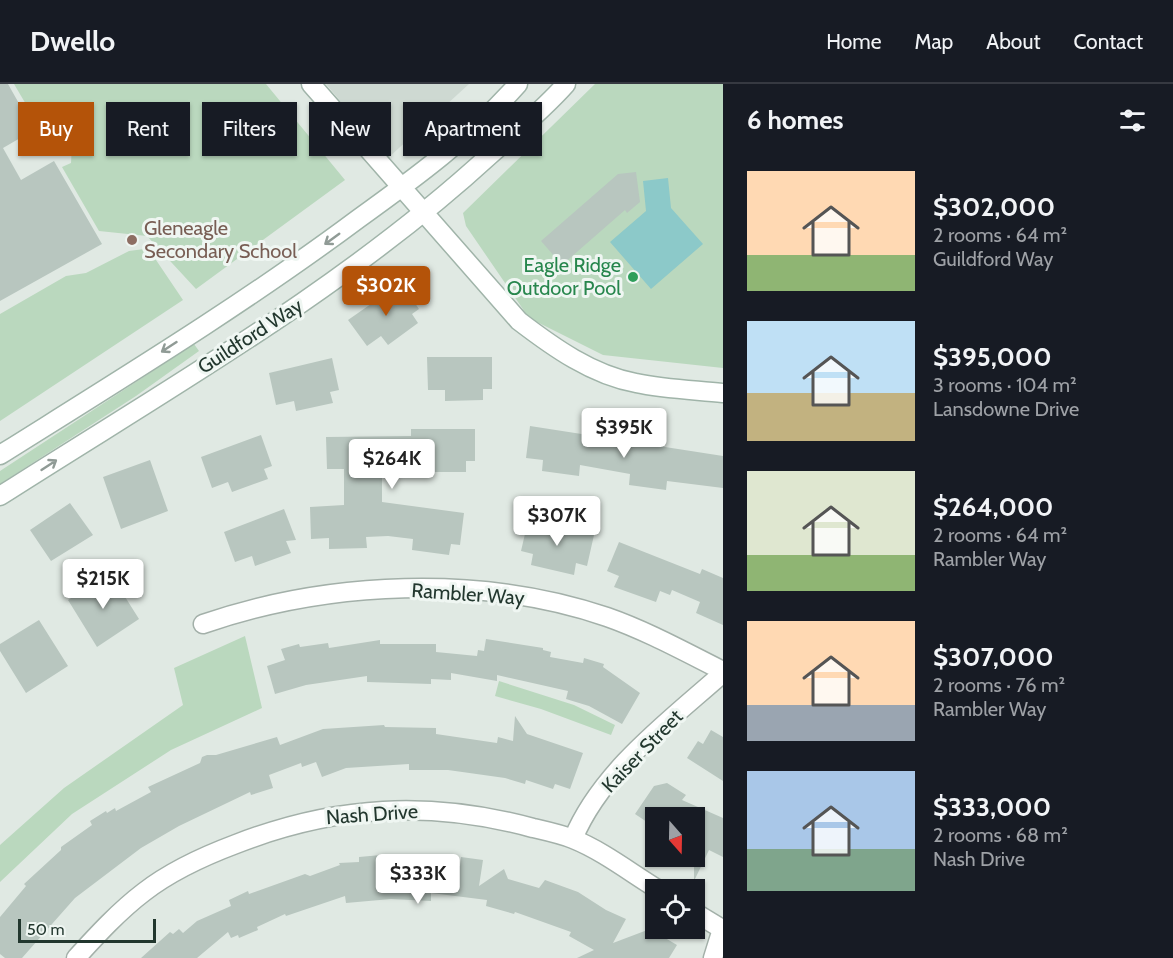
<!DOCTYPE html>
<html lang="en">
<head>
<meta charset="utf-8">
<style>
  :root { --surface:#171b24; --page:#242831; --text:#f1f3f6; --muted:#9ea1a6; --line:#363941; --accent:#b45309 }
  body { margin:0; font-family:Cabin,sans-serif; background:var(--page); color:var(--text); height:100vh; display:flex; flex-direction:column; font-size:22px; white-space:nowrap }
  * { box-sizing:border-box; margin:0 }
  p { font-size:20px; color:var(--muted) }
  .icon { flex:none; width:33px; height:33px; fill:none; stroke:currentColor; stroke-width:2; stroke-linecap:round; stroke-linejoin:round }
  .map { position:relative; flex:1; overflow:hidden }
  .drawer { display:flex; flex-direction:column; background:var(--surface); width:450px }
  .drawer>* { flex:none }
  .banner { position:absolute; left:18px; top:18px; width:570px; height:54px; display:flex; gap:12px }
  .needle { width:39px; rotate:160deg }
  .buttons { position:absolute; left:645px; top:723px; display:grid; gap:12px }
  .buttons a { display:grid; place-items:center; width:60px; height:60px; border-radius:0px; background:var(--surface); box-shadow:0 2px 4px #0004; font-size:30px }
  .scale { position:absolute; left:18px; bottom:15px; width:138px; box-sizing:border-box; padding-left:6px; border:3px solid #22372e; border-top:0; font-size:16px; line-height:21px; white-space:nowrap; color:#22372e; -webkit-text-stroke:4px #eff6f2; paint-order:stroke }
  .price { position:absolute; translate:-50% -51px; padding:0 14px; border-radius:6px; background:#fff; color:#222; font-size:20px; line-height:39px; filter:drop-shadow(0 2px 3px #0008) }
  .price::after { content:''; position:absolute; left:50%; top:36px; width:18px; height:14px; margin-left:-9px; background:inherit; clip-path:polygon(0 0,100% 0,50% 100%) }
  .price.current { background:var(--accent); color:#fff }
  ul { padding:0; list-style:none }
  li { display:flex; align-items:center; gap:18px; height:150px; padding:0 24px }
  li span { display:grid; place-items:center; flex:none; width:168px; height:120px; border-radius:0px; color:#555 }
  li>.icon { margin-inline-start:auto }
  span .icon { width:72px; height:72px; fill:#fffc; stroke-width:1 }
  li b { font-size:26px }
  h2 { display:flex; justify-content:space-between; align-items:center; height:72px; padding:0 24px; font-size:26px }
  .pill { padding:0 21px; border-radius:0px; background:var(--surface); box-shadow:0 2px 4px #0004; font-size:21px; line-height:54px }
  .pill.current { background:var(--accent); color:#fff }
  header { display:flex; align-items:center; gap:36px; box-sizing:border-box; height:84px; padding:0 30px; background:var(--surface); border-bottom:2px solid var(--line) }
  header strong { font-size:28px }
  nav { display:flex; gap:33px; margin-inline-start:auto; font-size:21px }
  main { display:flex; flex:1; min-height:0 }
  .map>svg:first-child { display:block }
</style>
</head>
<body>
<header>
<strong>Dwello</strong>
<nav><a>Home</a><a>Map</a><a>About</a><a>Contact</a></nav>
</header>
<main>
<div class="map">
<svg width="723" height="874" viewBox="0 0 723 874">
  <rect width="100%" height="100%" fill="#e0e9e3"/>
  <path fill="#ced9d2" d="M326,0H469L388,74Z"/>
  <path fill="#bad8be" d="M14,0H266L345,96L196,205L147,152L99,147L62,83L71,79L72,60L63,45L48,39L40,44Z
    M595,0H723V284L603,271L529,234L466,142L463,129Z
    M144,165L154,173L183,216L0,337V230L66,192L86,189L129,167Z
    M194,260L199,267L136,312L0,400V387Z
    M245,552L262,624L171,666L72,730L0,798V761L64,704L183,621L174,584Z
    M499,597L574,621L615,641L611,651L541,625L495,612Z"/>
  <path fill="#8cc9c9" d="M668,94L671,124L703,160L651,205L610,158L646,127L643,97Z"/>
  <path fill="#b8c6bf" d="M0,0H8L34,46L3,64L21,96L54,77L102,160L0,217Z
    M636,88L640,118L627,129L625,126L562,181L541,157L618,90Z
    M401,199L419,225L412,230L418,239L388,261L381,252L367,262L348,236Z
    M427,273H492V305H483V316L445,317V306H428Z
    M332,274L339,306L330,308L333,319L296,327L294,317L276,321L269,289Z
    M530,342L723,372V404L667,397L666,406L629,401L630,390L580,381L579,392L542,387L543,376L526,374Z
    M411,345H475V377H466V388H429L428,377L391,378V385H382V418L464,429L460,461L451,460L449,471L412,466L413,455L388,452L366,453L367,464L329,465V454L311,455L310,423L344,421V385H327L326,353L411,352Z
    M261,351L272,382L264,385L268,395L232,408L228,398L212,404L201,373Z
    M150,376L168,427L121,445L103,393Z
    M70,419L93,451L51,477L30,446Z
    M284,425L296,456L286,457L291,469L255,482L252,472L235,478L224,448Z
    M528,437L594,451L587,482L576,479L574,491L531,481L533,470L521,467Z
    M619,458L700,490L702,485L723,494V541L696,529L700,518L672,506L670,511L660,507L656,518L614,503L619,492L607,487Z
    M110,489L139,535L97,563L68,516Z
    M39,536L68,582L26,609L0,567V560Z
    M486,555L543,564V566L551,568L550,573L583,579L584,574L604,580L603,583L640,609L622,640L589,622L566,615L568,607L497,591V597L451,589V596L431,595V600L367,598V592L306,601L275,610L267,582L285,576L281,565L299,560L300,563L328,559L329,564L380,556V560H436V568L477,572L478,566L484,567Z
    M515,632L527,650L583,669L570,705L555,700L553,705L526,696L525,700L505,694L448,686H409V680L346,684L322,693L316,678L302,683L301,679L269,691L273,704L251,711L250,708L179,742L141,764L75,814L22,874H5L0,870V833L26,802L24,800L61,766V763L92,741L90,737L106,727L107,729L115,724L116,727L151,708L148,703L200,679L202,673L207,671H216L277,653L280,661L323,645L384,641L385,643L436,644V650L497,659L498,653L513,657Z
    M711,646L723,653V697L687,674L698,657L703,660Z
    M667,699L686,711L682,716L723,734V773L709,766L694,797V734H656V744L635,730L654,702Z
    M381,771V776H409V771H430V779L460,782L461,773L483,776L479,802L504,785L508,795L539,804L545,796L578,808L606,826L626,835L613,859L650,845L677,861L669,874H577L594,866L569,852L571,848L515,828L514,830L486,822L487,816L431,809V817L391,815L346,819L345,812L286,832L285,830L257,843L258,846L239,854L238,851L231,854L228,848L197,874H141L170,848L173,850L179,845L183,849L197,837L231,822L229,816L248,807L249,810L305,790L310,792L340,781L339,779L359,778V773Z"/>
  <g fill="none" stroke-linecap="round" stroke-linejoin="round">
    <g stroke="#a3b0a9" stroke-width="21">
      <path id="street" d="M203,540C328,497 481,490 607,533C647,547 685,568 723,587
        M573,755C601,687 669,637 723,589
        M694,828L722,845L713,874
        M76,874C97,851 119,827 144,808C171,787 204,772 236,760C336,721 430,716 533,744C546,747 560,750 573,755C603,767 631,789 659,806"/>
    </g>
    <g stroke="#a0b4a9" stroke-width="21">
      <path id="secondary" d="M311,0L519,237C553,263 592,291 636,299C664,305 694,306 723,309
        M0,371C121,295 244,220 358,135C415,94 471,53 518,0
        M0,412C167,305 343,206 490,71C516,48 543,26 566,0"/>
    </g>
    <use href="#street" stroke="#fff" stroke-width="18"/>
    <use href="#secondary" stroke="#fff" stroke-width="18"/>
  </g>
  <defs><path id="oneway-shaft" d="M-6 0H5M1.5-3L5.5 0L1.5 3" fill="none" stroke-width="1.6" stroke-linecap="round" stroke-linejoin="round" transform="scale(1.5)"/></defs>
  <g stroke="#909b96">
    <use href="#oneway-shaft" transform="translate(332 155) rotate(144)"/>
    <use href="#oneway-shaft" transform="translate(169 263) rotate(147)"/>
    <use href="#oneway-shaft" transform="translate(49 381) rotate(-33)"/>
  </g>
  <circle fill="#8d6e63" stroke="#eff6f2" stroke-width="2" cx="132" cy="156" r="6"/>
  <circle fill="#2e9e5b" stroke="#eff6f2" stroke-width="2" cx="633" cy="193" r="6"/>
  <g text-anchor="middle" stroke-width="6" stroke-linejoin="round" paint-order="stroke">
    <g font-size="20" fill="#785e54" stroke="#eff6f2" text-anchor="start">
      <text x="144" y="151">Gleneagle<tspan x="144" dy="23">Secondary School</tspan></text>
    </g>
    <g font-size="20" fill="#27864d" stroke="#eff6f2" text-anchor="end">
      <text x="621" y="188">Eagle Ridge<tspan x="621" dy="23">Outdoor Pool</tspan></text>
    </g>
    <g font-size="20" fill="#22372e" stroke="#eff6f2">
      <text transform="translate(250 252) rotate(-33)" y="7">Guildford Way</text>
      <text transform="translate(468 510) rotate(4)" y="7">Rambler Way</text>
      <text transform="translate(642 667) rotate(-46)" y="7">Kaiser Street</text>
      <text transform="translate(372 730) rotate(-4)" y="7">Nash Drive</text>
    </g>
  </g>
</svg>
<div class="buttons">
<a><svg class="needle" viewBox="-14 -14 28 28"><path d="M0-13l5 13h-10z" fill="#e53935"/><path d="M0 13l5-13h-10z" fill="#9ea1a6"/></svg></a>
<a><svg class="icon" aria-label="locate" viewBox="0 0 24 24"><circle cx="12" cy="12" r="6"/><path d="M12 2v4M12 18v4M2 12h4M18 12h4"/></svg></a>
</div>
<div class="scale">50 m</div>
<b class="price current" style="left:386px;top:233px">$302K</b>
<b class="price" style="left:624px;top:375px">$395K</b>
<b class="price" style="left:392px;top:406px">$264K</b>
<b class="price" style="left:557px;top:463px">$307K</b>
<b class="price" style="left:103px;top:526px">$215K</b>
<b class="price" style="left:418px;top:821px">$333K</b>
<div class="banner">
<a class="pill current">Buy</a>
<a class="pill">Rent</a>
<a class="pill">Filters</a>
<a class="pill">New</a>
<a class="pill">Apartment</a>
</div>
</div>
<section class="drawer">
<h2>6 homes<svg class="icon" aria-label="filters" viewBox="0 0 24 24"><path d="M4 7h16M4 17h16"/><circle cx="9" cy="7" r="2"/><circle cx="15" cy="17" r="2"/></svg></h2>
<ul>
<li><span style="background:linear-gradient(#ffd9b3 70%,#8fb573 0)"><svg class="icon" aria-label="home" viewBox="0 0 24 24"><path d="M3 11l9-7 9 7M6 9v11h12V9"/></svg></span><div><b>$302,000</b><p>2 rooms · 64 m²</p><p>Guildford Way</p></div></li>
<li><span style="background:linear-gradient(#bfe0f5 60%,#c2b280 0)"><svg class="icon" aria-label="home" viewBox="0 0 24 24"><path d="M3 11l9-7 9 7M6 9v11h12V9"/></svg></span><div><b>$395,000</b><p>3 rooms · 104 m²</p><p>Lansdowne Drive</p></div></li>
<li><span style="background:linear-gradient(#dfe7d0 70%,#8fb573 0)"><svg class="icon" aria-label="home" viewBox="0 0 24 24"><path d="M3 11l9-7 9 7M6 9v11h12V9"/></svg></span><div><b>$264,000</b><p>2 rooms · 64 m²</p><p>Rambler Way</p></div></li>
<li><span style="background:linear-gradient(#ffd9b3 70%,#9aa5b1 0)"><svg class="icon" aria-label="home" viewBox="0 0 24 24"><path d="M3 11l9-7 9 7M6 9v11h12V9"/></svg></span><div><b>$307,000</b><p>2 rooms · 76 m²</p><p>Rambler Way</p></div></li>
<li><span style="background:linear-gradient(#a9c7e8 65%,#7fa58c 0)"><svg class="icon" aria-label="home" viewBox="0 0 24 24"><path d="M3 11l9-7 9 7M6 9v11h12V9"/></svg></span><div><b>$333,000</b><p>2 rooms · 68 m²</p><p>Nash Drive</p></div></li>
</ul>
</section>
</main>
</body>
</html>
